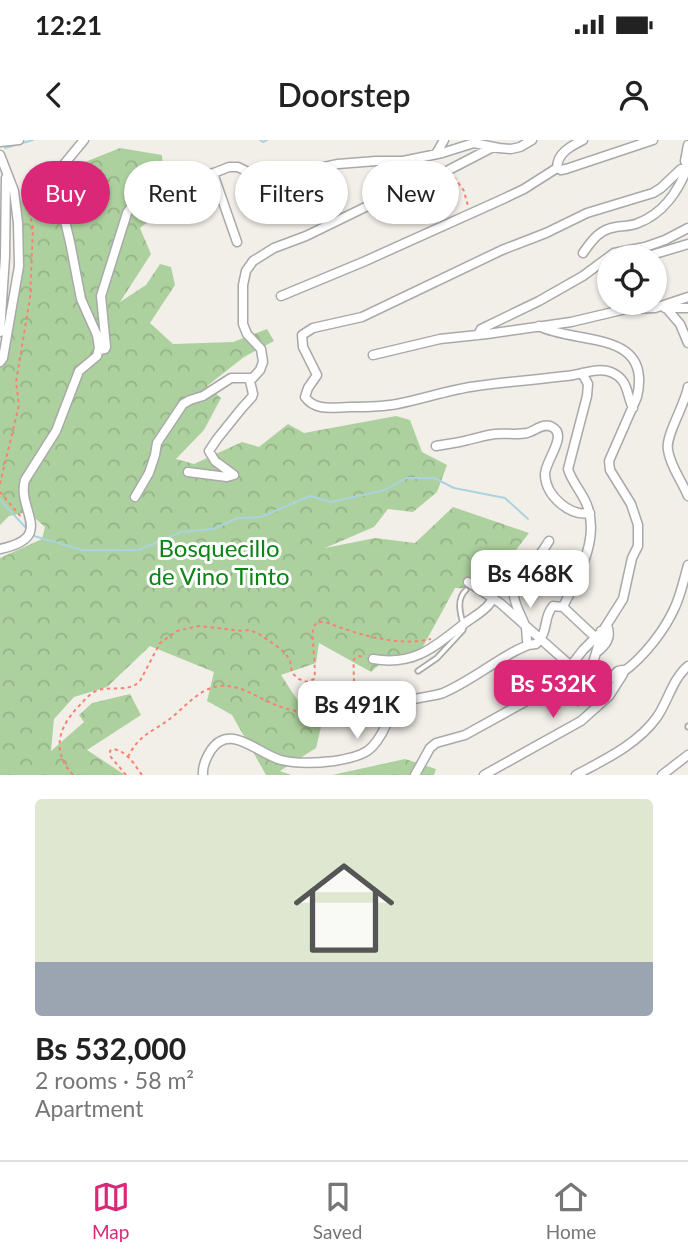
<!DOCTYPE html>
<html lang="en">
<head>
<meta charset="utf-8">
<style>
  :root { --surface:#fff; --page:#f6f6f6; --text:#222; --muted:#767676; --line:#e0e0e0; --accent:#db2777 }
  body { margin:0; font-family:Lato,sans-serif; background:var(--page); color:var(--text); height:100vh; display:flex; flex-direction:column; font-size:26px; white-space:nowrap }
  * { box-sizing:border-box; margin:0 }
  p { font-size:23px; color:var(--muted) }
  .icon { flex:none; width:38px; height:38px; fill:none; stroke:currentColor; stroke-width:2; stroke-linecap:round; stroke-linejoin:round }
  .map { position:relative; height:635px; overflow:hidden }
  .drawer { display:flex; flex-direction:column; background:var(--surface); flex:1 }
  .drawer>* { flex:none }
  .hud { position:absolute; left:21px; top:21px; width:648px; height:63px; display:flex; gap:14px }
  .buttons { position:absolute; left:597px; top:105px; display:grid; gap:14px }
  .buttons a { display:grid; place-items:center; width:70px; height:70px; border-radius:50%; background:var(--surface); box-shadow:0 2px 5px #0004; font-size:35px }
  .price { position:absolute; translate:-50% -60px; padding:0 16px; border-radius:14px; background:#fff; color:#222; font-size:23px; line-height:46px; filter:drop-shadow(0 2px 4px #0008) }
  .price::after { content:''; position:absolute; left:50%; top:42px; width:21px; height:16px; margin-left:-10px; background:inherit; clip-path:polygon(0 0,100% 0,50% 100%) }
  .price.selected { background:var(--accent); color:#fff }
  ul { padding:0; list-style:none }
  li { display:grid; align-content:center; gap:14px; height:371px; padding:0 35px }
  li span { display:grid; place-items:center; height:217px; border-radius:7px; color:#555 }
  li>.icon { margin-inline-start:auto }
  span .icon { width:126px; height:126px; fill:#fffc; stroke-width:1 }
  li b { font-size:30px }
  .pill { padding:0 24px; border-radius:32px; background:var(--surface); box-shadow:0 2px 5px #0004; font-size:24px; line-height:63px }
  .pill.selected { background:var(--accent); color:#fff }
  .status { display:flex; justify-content:space-between; align-items:center; height:49px; padding:0 35px; background:var(--surface); direction:ltr }
  .status svg { height:19px; fill:currentColor }
  header { display:flex; justify-content:space-between; align-items:center; height:91px; padding:0 35px; background:var(--surface); font-size:32px; font-weight:600 }
  .menu { display:flex; justify-content:space-around; align-items:center; height:98px; border-top:2px solid var(--line); background:var(--surface); font-size:19px; color:var(--muted) }
  .menu a { display:grid; justify-items:center; gap:4px }
  .menu .selected { color:var(--accent) }
  .map>svg:first-child { display:block }
</style>
</head>
<body>
<div class="status"><b>12:21</b><svg viewBox="0 0 49 12"><path d="M0 12V9h3v3zM5 12V6h3v6zM10 12V3h3v9zM15 12V0h3v12zM26 1h20v11H26zM47 4h2v5h-2z"/></svg></div>
<header><svg class="icon" aria-label="back" viewBox="0 0 24 24"><path d="M15 5l-7 7 7 7"/></svg>Doorstep<svg class="icon" aria-label="person" viewBox="0 0 24 24"><circle cx="12" cy="8" r="4"/><path d="M4 21q1-7 8-7t8 7"/></svg></header>
<div class="map">
<svg width="688" height="635" viewBox="0 0 688 635">
  <defs>
    <pattern id="forest-crowns" width="20" height="18" patternUnits="userSpaceOnUse" patternTransform="scale(1.75)"><rect width="20" height="18" fill="#add19e"/><path d="M2 6a3 3 0 1 1 6 0M12 15a3 3 0 1 1 6 0" fill="none" stroke="#95b388"/></pattern>
  </defs>
  <rect width="100%" height="100%" fill="#f2efe9"/>
  <path fill="url(#forest-crowns)" d="M120,8L162,15L166,68L140,88L151,114L120,162L146,145L160,124L171,127L175,145L150,183L173,204L233,202L267,189L274,201L244,217L207,246L221,258L204,290L176,319L194,324L242,302L259,307L288,284L304,293L396,276L410,280L422,312L447,325L437,352L413,372L388,369L374,387L325,408L375,398L415,403L453,367L529,393L495,437L474,449L455,448L414,523L389,516L371,532L319,503L316,523L281,535L298,561L327,562L316,608L280,631L291,635H266L232,575L207,561L214,532L150,506L107,547L74,557L54,579L51,611L84,582L79,575L92,563L130,554L141,575L87,610L125,635H0V418L42,399L45,387L28,372L9,376L0,385V223L18,134L17,89L13,72L35,42Z
    M405,619L436,629L434,635H332Z"/>
  <g fill="none" stroke-linecap="round" stroke-linejoin="round">
    <path stroke="#aad3df" stroke-width="2" d="M260,0L263,2L267,0
      M5,8L33,0
      M0,360L27,389
      M31,393L34,396L82,410H139L181,392L213,389L238,378L261,377L310,356L331,362L385,350L406,338H434L454,348L505,358L528,379"/>
    <g stroke="#a9a9a9" stroke-width="7">
      <path id="lane" d="M418,531L437,518L463,490L464,486C460,474 456,459 466,450
        M688,587V586"/>
    </g>
    <g stroke="#a9a9a9" stroke-width="11">
      <path id="street" d="M583,0C571,6 557,13 557,28L561,30L566,29L653,0
        M0,2L19,0
        M688,5L685,21L688,27
        M436,14L444,0
        M0,15L14,51L18,83L19,126L3,218L0,222
        M213,33L237,102
        M583,113C592,100 600,89 616,87C623,86 632,86 638,83C663,74 679,50 688,26
        M645,117L688,104
        M281,156L363,122L503,59L524,49L557,28
        M665,168H688
        M667,169L680,184L688,203
        M0,192L5,117L6,38
        M478,195L481,189L539,161L583,136L614,113L645,107L665,100L688,88
        M99,210L105,209L106,207L101,156L127,73L133,64L143,57L191,42L229,27H238L258,37L273,38L338,24L376,21H403L442,13L474,3L499,8L511,9L520,7L532,0
        M373,215L440,199L487,194L571,182L626,169L655,168L688,157
        M688,247C685,265 665,296 668,310C670,326 682,341 688,356
        M633,268C626,254 629,241 613,233C598,226 581,235 566,236C534,240 502,242 470,247C446,251 422,259 397,264C381,267 366,267 350,267C334,267 316,272 305,257L308,248L317,235L303,207L302,195L313,188L362,177L502,110L546,93L587,73L653,53L661,48L681,29H687
        M436,306C447,304 458,303 468,300C477,298 486,295 495,294C505,293 517,295 527,293C535,291 544,282 552,287C569,295 544,322 545,335C546,356 570,377 590,373
        M188,332L227,337L234,335L215,321L209,311L217,299L242,268L252,257L253,254L250,241L260,230L263,222L261,209L247,194L243,184V145L246,131L253,121L274,108L306,96L380,60L412,49L493,7
        M135,357L149,333L155,315L157,303L183,264L190,260L203,256L231,238H251
        M0,409C57,397 16,370 25,340L56,291L79,231L97,216L99,208L97,195L81,159L70,102L58,52L57,40L60,29L84,0
        M468,442L500,463L571,526
        M563,467C577,437 599,402 588,368C584,354 572,343 568,329L587,256L588,244L582,233
        M528,505C526,499 527,494 526,488C520,471 508,457 517,439C521,430 531,425 537,418
        M596,513C606,505 612,498 607,485
        M373,519C415,526 434,507 465,483C473,477 485,471 490,463C497,452 496,437 505,428C514,419 530,422 540,414C544,410 546,405 549,401
        M623,532C643,518 665,490 675,467C681,454 684,439 688,425
        M203,635C202,626 206,618 211,610C230,582 258,614 281,620C297,624 318,623 334,621C365,616 374,612 387,583C390,577 392,569 397,565C403,559 432,557 443,553C469,542 492,523 517,510L528,505L536,504C550,490 542,479 553,466L563,467L595,497
        M415,635L430,608L436,603L465,595L532,558L556,541L566,532L583,510L604,489L623,459L632,418L638,406V385L631,364L610,330L609,321L637,257C653,189 576,205 539,186
        M484,635L581,581L609,556L623,534L622,530L618,531L600,549L578,561L573,559L587,543L601,496V491
        M576,635C604,620 638,604 657,577C668,561 673,538 688,526
        M662,635L688,615"/>
    </g>
    <path stroke="#fa8072" stroke-width="2" stroke-dasharray="3.5 3.5" stroke-linecap="butt" d="M454,37L464,51L468,66
      M0,344L19,265L16,242L30,158L33,88L25,55
      M0,352L22,378
      M128,617C139,594 153,592 171,578C186,566 200,548 220,546C240,544 258,558 276,565C292,572 311,574 329,573C336,573 344,573 349,567C358,554 352,534 354,519L359,516L365,517
      M73,635C50,610 59,585 82,563C85,559 89,555 94,552C110,544 127,554 140,541L160,503L177,491L199,486L242,491L249,490L259,494L281,509L287,516L290,520L292,533L299,539L307,542L314,539C317,529 310,492 314,486C318,481 320,482 325,482C358,494 395,507 431,499
      M126,635L110,616V611L113,609C127,611 134,624 142,635"/>
    <use href="#lane" stroke="#fff" stroke-width="3.5"/>
    <use href="#street" stroke="#fff" stroke-width="8"/>
  </g>
  <g text-anchor="middle" stroke-width="6" stroke-linejoin="round" paint-order="stroke">
    <g font-size="24" fill="#0c8416" stroke="#fff">
      <text x="219" y="417">Bosquecillo<tspan x="219" dy="28">de Vino Tinto</tspan></text>
    </g>
  </g>
</svg>
<div class="buttons">
<a><svg class="icon" aria-label="locate" viewBox="0 0 24 24"><circle cx="12" cy="12" r="6"/><path d="M12 2v4M12 18v4M2 12h4M18 12h4"/></svg></a>
</div>
<b class="price" style="left:530px;top:470px">Bs 468K</b>
<b class="price selected" style="left:553px;top:580px">Bs 532K</b>
<b class="price" style="left:357px;top:601px">Bs 491K</b>
<div class="hud">
<a class="pill selected">Buy</a>
<a class="pill">Rent</a>
<a class="pill">Filters</a>
<a class="pill">New</a>
</div>
</div>
<section class="drawer">
<ul>
<li><span style="background:linear-gradient(#dfe7d0 75%,#9aa5b1 0)"><svg class="icon" aria-label="home" viewBox="0 0 24 24"><path d="M3 11l9-7 9 7M6 9v11h12V9"/></svg></span><div><b>Bs 532,000</b><p>2 rooms · 58 m²</p><p>Apartment</p></div></li>
</ul>
</section>
<nav class="menu">
<a class="selected"><svg class="icon" aria-label="map" viewBox="0 0 24 24"><path d="M3 6l6-2 6 2 6-2v14l-6 2-6-2-6 2zM9 4v14M15 6v14"/></svg>Map</a>
<a><svg class="icon" aria-label="saved" viewBox="0 0 24 24"><path d="M7 4h10v16l-5-4-5 4z"/></svg>Saved</a>
<a><svg class="icon" aria-label="home" viewBox="0 0 24 24"><path d="M3 11l9-7 9 7M6 9v11h12V9"/></svg>Home</a>
</nav>
</body>
</html>
